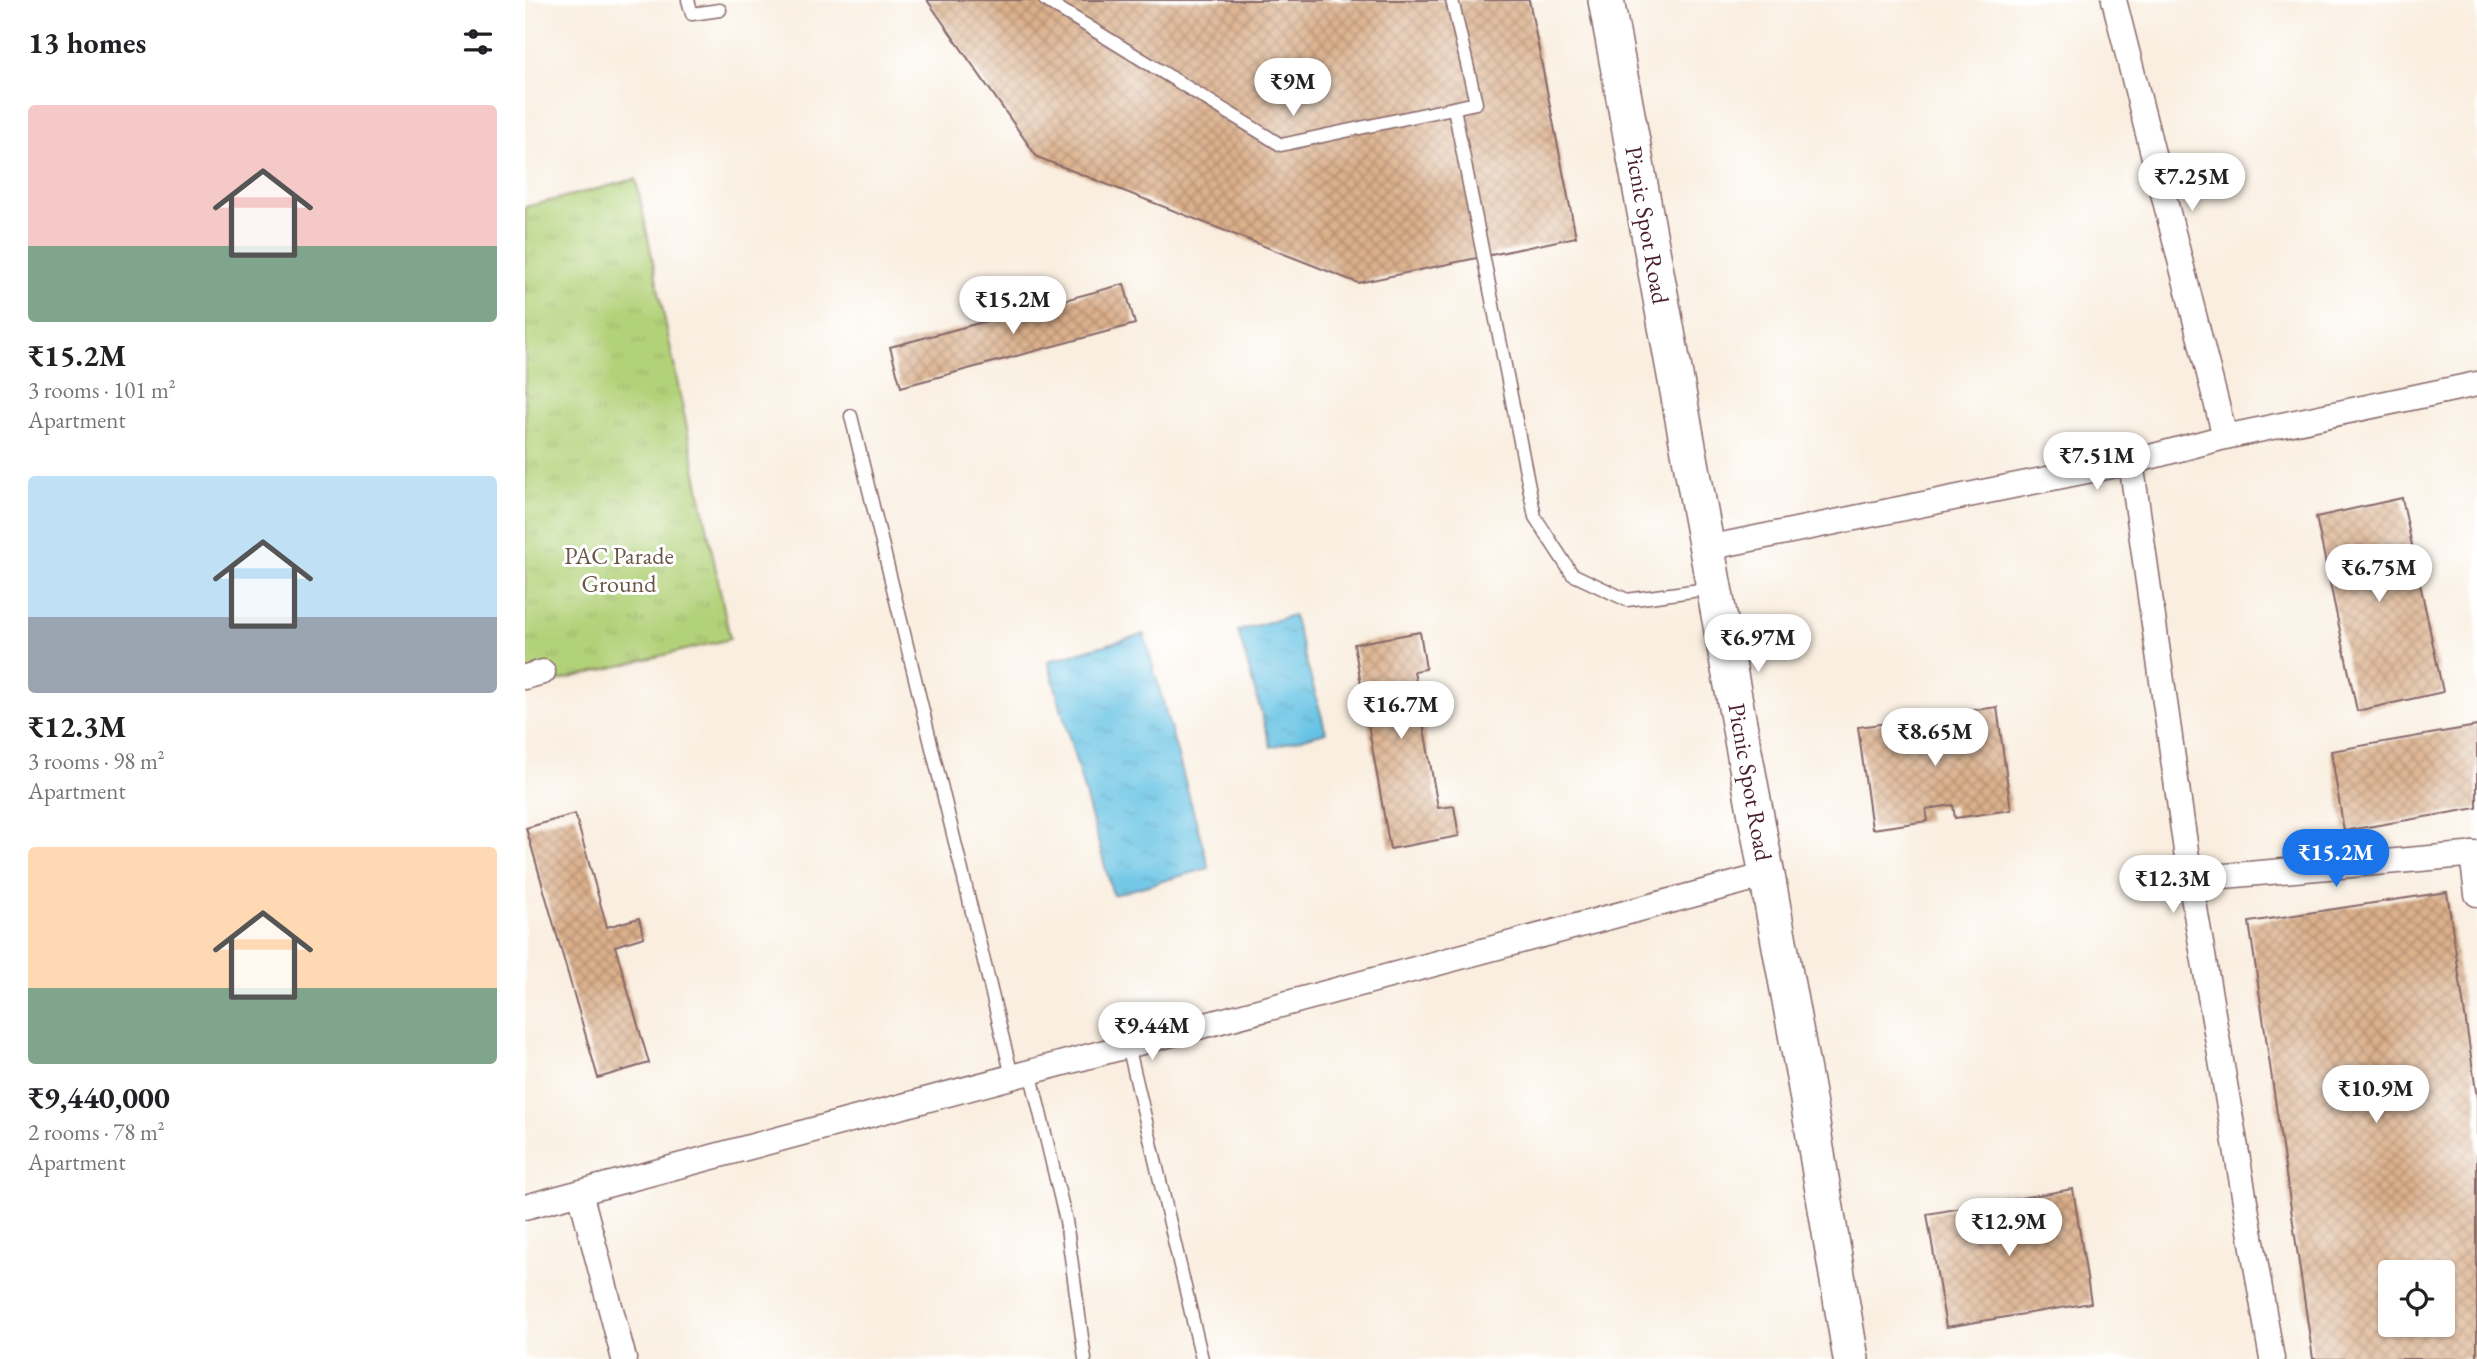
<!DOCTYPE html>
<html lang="en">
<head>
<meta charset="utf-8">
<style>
  :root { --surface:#fff; --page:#f2f2f2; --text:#202124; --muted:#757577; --accent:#1a73e8 }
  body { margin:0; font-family:"EB Garamond",serif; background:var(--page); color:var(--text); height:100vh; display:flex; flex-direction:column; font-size:26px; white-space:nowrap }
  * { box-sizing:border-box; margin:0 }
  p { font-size:23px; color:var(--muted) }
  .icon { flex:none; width:38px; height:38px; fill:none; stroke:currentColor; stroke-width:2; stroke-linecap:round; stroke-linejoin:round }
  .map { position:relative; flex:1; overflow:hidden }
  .sheet { display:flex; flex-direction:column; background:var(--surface); width:525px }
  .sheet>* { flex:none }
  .tools { position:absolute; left:1853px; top:1260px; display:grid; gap:14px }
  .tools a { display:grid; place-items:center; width:77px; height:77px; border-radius:7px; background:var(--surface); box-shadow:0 2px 5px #0004; font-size:35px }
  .price { position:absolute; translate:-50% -60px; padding:0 16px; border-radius:24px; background:#fff; color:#222; font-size:23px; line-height:46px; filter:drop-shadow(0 2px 4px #0008) }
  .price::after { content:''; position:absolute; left:50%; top:42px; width:21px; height:16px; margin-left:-10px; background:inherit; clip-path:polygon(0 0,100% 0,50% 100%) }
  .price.current { background:var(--accent); color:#fff }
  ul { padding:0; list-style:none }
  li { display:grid; align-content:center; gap:14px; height:371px; padding:0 28px }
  li span { display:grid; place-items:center; height:217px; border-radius:7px; color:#555 }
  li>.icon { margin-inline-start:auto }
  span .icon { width:126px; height:126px; fill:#fffc; stroke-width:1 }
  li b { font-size:30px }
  h2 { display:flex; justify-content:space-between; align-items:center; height:84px; padding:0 28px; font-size:30px }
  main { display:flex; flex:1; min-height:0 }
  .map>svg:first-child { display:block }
</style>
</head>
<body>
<main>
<section class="sheet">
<h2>13 homes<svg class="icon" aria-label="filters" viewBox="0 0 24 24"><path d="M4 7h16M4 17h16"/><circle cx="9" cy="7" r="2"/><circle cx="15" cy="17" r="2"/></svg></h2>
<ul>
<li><span style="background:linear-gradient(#f6c9c9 65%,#7fa58c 0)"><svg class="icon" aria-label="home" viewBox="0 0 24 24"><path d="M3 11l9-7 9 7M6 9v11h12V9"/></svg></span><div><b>₹15.2M</b><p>3 rooms · 101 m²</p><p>Apartment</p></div></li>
<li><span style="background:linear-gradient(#bfe0f5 65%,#9aa5b1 0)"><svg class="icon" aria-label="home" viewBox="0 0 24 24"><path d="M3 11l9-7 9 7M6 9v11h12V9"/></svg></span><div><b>₹12.3M</b><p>3 rooms · 98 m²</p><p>Apartment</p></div></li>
<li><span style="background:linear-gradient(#ffd9b3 65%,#7fa58c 0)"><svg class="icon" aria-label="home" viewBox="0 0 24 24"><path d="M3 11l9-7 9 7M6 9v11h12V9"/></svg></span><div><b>₹9,440,000</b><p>2 rooms · 78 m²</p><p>Apartment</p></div></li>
</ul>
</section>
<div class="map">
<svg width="1952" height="1359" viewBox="0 0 1952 1359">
  <defs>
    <pattern id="park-tufts" width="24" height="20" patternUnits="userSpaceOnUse" patternTransform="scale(1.75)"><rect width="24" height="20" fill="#b2d279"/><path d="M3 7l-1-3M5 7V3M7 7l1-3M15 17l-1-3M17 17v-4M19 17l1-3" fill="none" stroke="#9bb469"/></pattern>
    <pattern id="water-ripples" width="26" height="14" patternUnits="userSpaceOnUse" patternTransform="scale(1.75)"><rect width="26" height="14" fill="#66c3e4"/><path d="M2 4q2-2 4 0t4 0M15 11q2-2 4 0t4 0" fill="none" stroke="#5aa7c4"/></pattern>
    <pattern id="building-cross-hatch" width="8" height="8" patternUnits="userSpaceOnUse" patternTransform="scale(1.75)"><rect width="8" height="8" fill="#dbb08b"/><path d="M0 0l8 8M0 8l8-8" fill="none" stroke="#b48f72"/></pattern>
  </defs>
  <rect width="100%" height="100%" fill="#fff"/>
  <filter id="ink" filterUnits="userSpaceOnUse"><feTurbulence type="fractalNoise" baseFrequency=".0143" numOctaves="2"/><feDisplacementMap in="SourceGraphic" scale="14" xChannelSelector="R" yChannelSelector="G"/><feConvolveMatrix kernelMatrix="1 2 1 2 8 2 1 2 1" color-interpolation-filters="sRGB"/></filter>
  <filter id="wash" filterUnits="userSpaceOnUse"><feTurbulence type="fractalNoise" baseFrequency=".00686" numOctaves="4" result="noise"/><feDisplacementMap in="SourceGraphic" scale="28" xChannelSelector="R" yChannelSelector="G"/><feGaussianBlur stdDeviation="1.57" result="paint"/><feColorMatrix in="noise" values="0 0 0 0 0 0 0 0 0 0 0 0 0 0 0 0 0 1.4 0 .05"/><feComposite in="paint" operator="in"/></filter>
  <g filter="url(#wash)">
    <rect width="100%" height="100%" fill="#f9eedf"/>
    <path fill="url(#park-tufts)" stroke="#7e7852" stroke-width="2" d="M111,179L205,639L0,689V207Z"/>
    <path fill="url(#water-ripples)" stroke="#587188" stroke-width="2" d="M768,615L801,732L746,747L713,631Z
      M619,634L684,868L588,895L523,661Z"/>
    <g id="blocks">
      <path fill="url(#building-cross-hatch)" fill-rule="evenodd" d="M402,0H1004L1051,237L833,283L512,157Z
        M599,284L610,324L376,387L365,347Z
        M1877,498L1918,692L1832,711L1791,517Z
        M895,632L901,669L889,671L913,808L929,806L934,836L865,849L829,644Z
        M1472,707L1486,810L1430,818L1428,805L1401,809L1403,821L1347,829L1333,727L1399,718L1401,735L1422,732L1420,714Z
        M1952,726V808L1819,831L1806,751Z
        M50,814L82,927L114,918L119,937L90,946L124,1063L73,1078L1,828Z
        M1922,892L1952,1098V1359H1788L1724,922ZM1866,1272H1918V1325H1866Z
        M1548,1189L1566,1303L1421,1327L1402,1214Z"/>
    </g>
  </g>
  <g filter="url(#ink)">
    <use href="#blocks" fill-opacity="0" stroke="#87676a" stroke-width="2"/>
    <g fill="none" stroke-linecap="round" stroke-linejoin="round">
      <g stroke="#87676a" stroke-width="15">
        <path id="lane" d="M163,0L167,14L195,10
          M520,0L756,145L951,103L927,0
          M929,108L1010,517L1047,574L1102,600L1189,588
          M326,416L487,1076
          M603,1045L677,1359
          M505,1071L541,1221L560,1359"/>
      </g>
      <g stroke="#87676a" stroke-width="27">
        <path id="street" d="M1589,0L1700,437
          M1606,462L1665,879L1747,1359
          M1182,548L1606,462L1700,437L1952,384
          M0,677L18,672
          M1947,854L1952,894
          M1665,879L1952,854
          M55,1192L99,1359
          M0,1207L1242,875"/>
      </g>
      <g stroke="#87676a" stroke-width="38">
        <path id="secondary" d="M1081,0L1281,1088L1326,1359"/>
      </g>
      <use href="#lane" stroke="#fff" stroke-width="12"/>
      <use href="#street" stroke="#fff" stroke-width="24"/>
      <use href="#secondary" stroke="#fff" stroke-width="35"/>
    </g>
  </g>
  <g text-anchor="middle" stroke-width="6" stroke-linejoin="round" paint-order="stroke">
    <g font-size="24" fill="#4a1f2b" stroke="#fff">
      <text transform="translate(1122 225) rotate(80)" y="8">Picnic Spot Road</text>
      <text transform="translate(1225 782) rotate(80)" y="8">Picnic Spot Road</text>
    </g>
    <g font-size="24" fill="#695542" stroke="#fff">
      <text x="94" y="564">PAC Parade<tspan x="94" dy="28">Ground</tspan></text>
    </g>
  </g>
</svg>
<div class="tools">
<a><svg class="icon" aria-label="locate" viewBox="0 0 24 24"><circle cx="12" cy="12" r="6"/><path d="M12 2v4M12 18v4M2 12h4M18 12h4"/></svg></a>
</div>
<b class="price" style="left:768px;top:118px">₹9M</b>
<b class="price" style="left:1667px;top:213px">₹7.25M</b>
<b class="price" style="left:488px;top:336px">₹15.2M</b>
<b class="price" style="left:1572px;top:492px">₹7.51M</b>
<b class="price" style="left:1854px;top:604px">₹6.75M</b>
<b class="price" style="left:1233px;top:674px">₹6.97M</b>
<b class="price" style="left:876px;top:741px">₹16.7M</b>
<b class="price" style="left:1410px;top:768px">₹8.65M</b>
<b class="price current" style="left:1811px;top:889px">₹15.2M</b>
<b class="price" style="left:1648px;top:915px">₹12.3M</b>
<b class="price" style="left:627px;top:1062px">₹9.44M</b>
<b class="price" style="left:1851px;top:1125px">₹10.9M</b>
<b class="price" style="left:1484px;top:1258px">₹12.9M</b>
</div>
</main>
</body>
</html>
